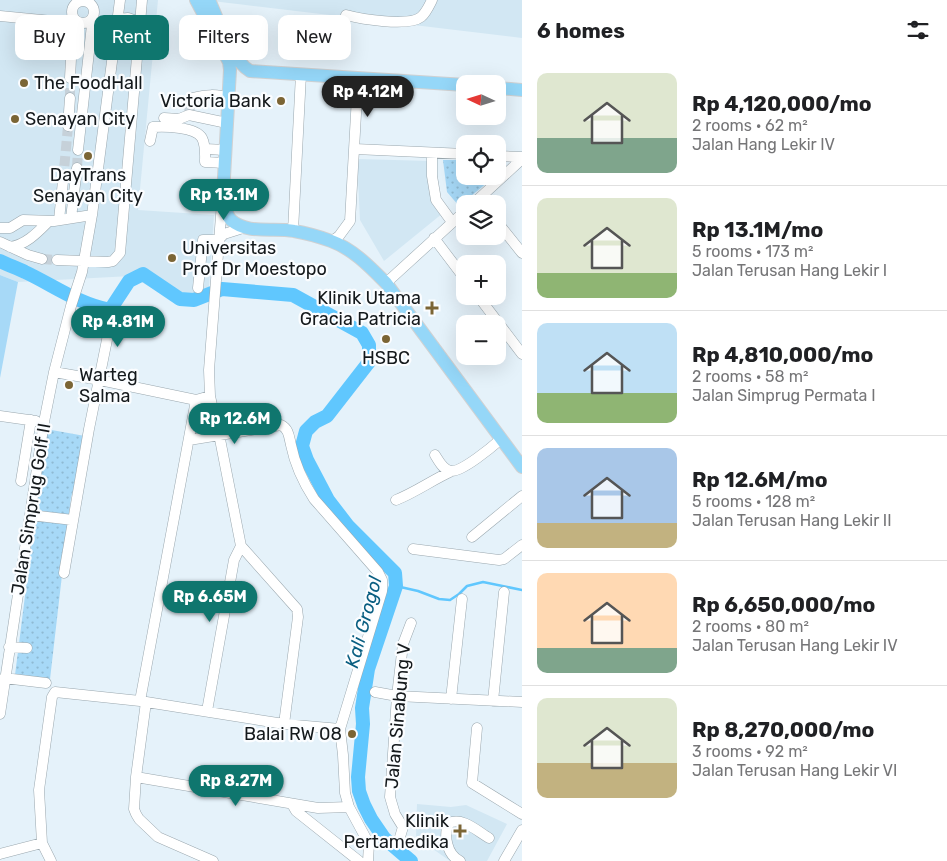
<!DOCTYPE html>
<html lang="en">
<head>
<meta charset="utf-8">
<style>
  :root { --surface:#fff; --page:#f2f2f2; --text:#202124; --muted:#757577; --line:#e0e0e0; --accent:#0f766e }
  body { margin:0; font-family:Rubik,sans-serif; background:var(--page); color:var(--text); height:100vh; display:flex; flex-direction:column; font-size:19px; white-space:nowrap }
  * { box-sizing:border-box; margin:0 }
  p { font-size:16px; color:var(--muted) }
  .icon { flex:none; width:28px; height:28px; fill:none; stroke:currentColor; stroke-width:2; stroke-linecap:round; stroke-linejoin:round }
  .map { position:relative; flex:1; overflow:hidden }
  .details { display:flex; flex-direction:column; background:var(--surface); width:425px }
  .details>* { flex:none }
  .guide { position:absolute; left:15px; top:15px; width:431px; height:45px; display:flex; gap:10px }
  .needle { width:32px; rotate:274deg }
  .buttons { position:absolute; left:456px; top:75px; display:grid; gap:10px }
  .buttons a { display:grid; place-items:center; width:50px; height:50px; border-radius:10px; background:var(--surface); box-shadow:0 5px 20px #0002; font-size:25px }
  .price { position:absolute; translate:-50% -42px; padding:0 11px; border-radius:18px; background:var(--accent); color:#fff; font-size:16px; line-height:32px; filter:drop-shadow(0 1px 2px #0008) }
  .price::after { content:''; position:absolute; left:50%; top:30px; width:15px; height:11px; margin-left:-8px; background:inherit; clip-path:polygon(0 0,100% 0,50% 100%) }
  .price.current { background:#222; color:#fff }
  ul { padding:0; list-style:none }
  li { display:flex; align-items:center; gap:15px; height:125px; padding:0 15px }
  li+li { border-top:1px solid var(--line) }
  li span { display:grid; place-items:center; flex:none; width:140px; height:100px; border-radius:10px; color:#555 }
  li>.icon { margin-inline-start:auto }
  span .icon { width:60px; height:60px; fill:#fffc; stroke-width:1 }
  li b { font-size:21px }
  h2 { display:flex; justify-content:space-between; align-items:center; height:60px; padding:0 15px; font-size:21px }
  .pill { padding:0 18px; border-radius:10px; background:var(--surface); box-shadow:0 5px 20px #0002; font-size:18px; line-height:45px }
  .pill.current { background:var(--accent); color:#fff }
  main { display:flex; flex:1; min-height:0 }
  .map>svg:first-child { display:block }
</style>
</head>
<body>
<main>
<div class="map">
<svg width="522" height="861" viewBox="0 0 522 861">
  <defs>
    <pattern id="park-dots" width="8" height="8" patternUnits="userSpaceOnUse" patternTransform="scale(1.25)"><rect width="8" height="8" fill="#a7d9f7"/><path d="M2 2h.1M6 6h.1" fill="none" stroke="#8fbad3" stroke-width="1.8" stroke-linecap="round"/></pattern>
  </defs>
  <rect width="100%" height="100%" fill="#e5f2fa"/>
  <path fill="#d2e7f3" d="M0,0H158L138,210L214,215L208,301L187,306L162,294L131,276L18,282L0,275Z
    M204,0H522V38Z
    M357,159L431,161L443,213L384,261L360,220Z
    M417,804L451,807L466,805L507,824L487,861H450L416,837Z"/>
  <path fill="#a7d9f7" d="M0,275L18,282L0,378Z"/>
  <path fill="url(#park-dots)" d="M443,160H465V176L494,177L459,206L447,192Z
    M46,429L85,436L79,473L71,497L49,688L14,683Z"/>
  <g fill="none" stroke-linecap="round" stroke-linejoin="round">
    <path stroke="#60c7fe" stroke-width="2.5" d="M396,586L418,591L439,599L450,600L459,594L467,586L483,582L522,590"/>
    <path stroke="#60c7fe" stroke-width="14" d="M0,261C8,265 17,268 25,272C53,285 78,304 110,310L129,281L143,274L180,299L194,300L222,289L293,295L362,333L369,345V362L327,416L315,422L306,431L302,446L307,460L328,500L348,526L395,573L396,586L368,669L362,708L363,724L358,777L359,791L364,805L371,819L384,838L411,861"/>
    <path stroke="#c6d1d9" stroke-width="10" stroke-dasharray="10 5" stroke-linecap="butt" d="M70,98V78
      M189,112L192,98
      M77,168L78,150
      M63,181L68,126
      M42,259L57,260"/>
    <g stroke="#9aa7ae" stroke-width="11">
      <path id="minor" d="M72 12a11 11 0 1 1 22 0a11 11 0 1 1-22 0Z
        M346,15C361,19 408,27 421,17C426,13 429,6 432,0
        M0,16L52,21L67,26L72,39L70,78
        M118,19L128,18L141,23
        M192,98C205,95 217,93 229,99
        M164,118L179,119L189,115L227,123
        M68,126L70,98
        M150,141L153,127C165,126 196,127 202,138C206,146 205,155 205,162L225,163
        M205,149L226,150
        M355,149L465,154
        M78,150L93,16
        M432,153V176L436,200L452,222
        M498,156L522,157
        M473,204L522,159
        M71,218L77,168
        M59,220L63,181
        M498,223L522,253
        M0,228H10L23,220L54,221L92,215
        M293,231L301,74
        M434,238L465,279
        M219,239L224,234L243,228
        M332,241L339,236L350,221L358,78
        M0,242L28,255L42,259
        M10,247C26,245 38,232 49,221
        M57,260L108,262L113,261L120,253L142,0
        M386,283L465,211
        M198,288L203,240H219
        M478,296L522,354
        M54,372L100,380L196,400L210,396
        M214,414L210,396L209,370L222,203
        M0,416L36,421
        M218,429L241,546
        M189,440L281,425C289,429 289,437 291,445C295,465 303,482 314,499L378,572L382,580V591L340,729L343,755L345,793L349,807L369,844L368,861
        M435,455C439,461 443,470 451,471C462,472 492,447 501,439
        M21,481L31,420
        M396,500C416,492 432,480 452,471
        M30,515L73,520
        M472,537L522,496
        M241,546L297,609L298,617L284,724
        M413,549L499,560L504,559L522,545
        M64,573L89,429L112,315
        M9,647L27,648
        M4,678L46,683
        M375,692L397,696L522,702
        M451,699L462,599
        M140,701L196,400
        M493,701L504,592
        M146,702L136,777L134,809L136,814L139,819L158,837L213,861
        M207,711L234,560L241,546
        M0,714L44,422L54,372L71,306L82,272L92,215L120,0
        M477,728L472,783L522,814
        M136,777L318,808L349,807
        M292,804L296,811L359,861
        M400,837L403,827L395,814L390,797L397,696L403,644L411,623
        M0,854L42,843
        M51,861L42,843L39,790L52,697L55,692L140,701L284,724L340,729
        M460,861C447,855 443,835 449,823C463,817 477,831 489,838
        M504,861L522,830"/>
    </g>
    <g stroke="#d0d1d2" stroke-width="14">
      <path id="major" d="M196,0L229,62L230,70L223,195C225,203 225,214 231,220C248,235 274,227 294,231C306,233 320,237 331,241C353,249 370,267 386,283L522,467
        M209,0C219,21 230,59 250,71L465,85
        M498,88L522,90"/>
    </g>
    <use href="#minor" stroke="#fff" stroke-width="10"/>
    <use href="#major" stroke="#95d7f8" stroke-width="12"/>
  </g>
  <g fill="#7b6535" stroke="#fbfdff" stroke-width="2">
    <circle cx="24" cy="83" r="5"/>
    <circle cx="281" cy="101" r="5"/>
    <circle cx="15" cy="119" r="5"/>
    <circle cx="88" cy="156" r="5"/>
    <circle cx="172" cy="258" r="5"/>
    <path d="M429.5 300.5h5v5h5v5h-5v5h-5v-5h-5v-5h5z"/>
    <circle cx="386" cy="339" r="5"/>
    <circle cx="69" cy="385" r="5"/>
    <circle cx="352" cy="734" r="5"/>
    <path d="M457.5 823.5h5v5h5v5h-5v5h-5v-5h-5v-5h5z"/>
  </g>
  <g text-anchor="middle" stroke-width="4.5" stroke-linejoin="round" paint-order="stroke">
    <g font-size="18" fill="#14191c" stroke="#fbfdff" text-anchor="start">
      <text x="34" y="89">The FoodHall</text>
      <text x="271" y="107" text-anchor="end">Victoria Bank</text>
      <text x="25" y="125">Senayan City</text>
      <text x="88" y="181" text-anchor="middle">DayTrans<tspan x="88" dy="21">Senayan City</tspan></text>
      <text x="182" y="254">Universitas<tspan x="182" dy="21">Prof Dr Moestopo</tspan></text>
      <text x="421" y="304" text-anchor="end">Klinik Utama<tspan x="421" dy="21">Gracia Patricia</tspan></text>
      <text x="386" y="364" text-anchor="middle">HSBC</text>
      <text x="79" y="381">Warteg<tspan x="79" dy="21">Salma</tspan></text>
      <text x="342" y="740" text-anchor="end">Balai RW 08</text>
      <text x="449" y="827" text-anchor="end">Klinik<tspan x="449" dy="21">Pertamedika</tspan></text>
    </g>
    <g font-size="18" fill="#14191c" stroke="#fbfdff">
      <text transform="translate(31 509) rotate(-81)" y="6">Jalan Simprug Golf II</text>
      <text transform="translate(398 716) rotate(-85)" y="6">Jalan Sinabung V</text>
    </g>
    <g font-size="19" font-style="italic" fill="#095e81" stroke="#fbfdff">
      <text transform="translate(363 622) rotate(-75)" y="7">Kali Grogol</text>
    </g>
  </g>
</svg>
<div class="buttons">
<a><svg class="needle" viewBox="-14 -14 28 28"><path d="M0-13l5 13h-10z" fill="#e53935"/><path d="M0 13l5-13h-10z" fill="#757577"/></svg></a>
<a><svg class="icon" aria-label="locate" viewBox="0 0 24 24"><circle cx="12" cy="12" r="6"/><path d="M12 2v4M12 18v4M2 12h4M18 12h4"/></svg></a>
<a><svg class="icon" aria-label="layers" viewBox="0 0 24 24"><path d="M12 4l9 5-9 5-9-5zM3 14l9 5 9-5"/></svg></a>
<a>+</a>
<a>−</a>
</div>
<b class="price current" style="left:368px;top:118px">Rp 4.12M</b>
<b class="price" style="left:224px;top:221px">Rp 13.1M</b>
<b class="price" style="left:118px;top:348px">Rp 4.81M</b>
<b class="price" style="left:235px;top:445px">Rp 12.6M</b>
<b class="price" style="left:210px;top:623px">Rp 6.65M</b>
<b class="price" style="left:236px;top:807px">Rp 8.27M</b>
<div class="guide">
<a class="pill">Buy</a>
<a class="pill current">Rent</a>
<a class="pill">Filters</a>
<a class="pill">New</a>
</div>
</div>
<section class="details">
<h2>6 homes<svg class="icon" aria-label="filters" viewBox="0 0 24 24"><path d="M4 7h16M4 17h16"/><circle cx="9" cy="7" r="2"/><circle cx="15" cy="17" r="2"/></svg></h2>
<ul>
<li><span style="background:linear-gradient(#dfe7d0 65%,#7fa58c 0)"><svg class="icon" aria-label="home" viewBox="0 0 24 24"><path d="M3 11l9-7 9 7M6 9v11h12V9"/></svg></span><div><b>Rp 4,120,000/mo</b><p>2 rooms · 62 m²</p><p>Jalan Hang Lekir IV</p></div></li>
<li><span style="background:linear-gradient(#dfe7d0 75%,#8fb573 0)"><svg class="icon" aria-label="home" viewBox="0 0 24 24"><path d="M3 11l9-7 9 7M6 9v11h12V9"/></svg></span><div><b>Rp 13.1M/mo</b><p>5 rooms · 173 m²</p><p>Jalan Terusan Hang Lekir I</p></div></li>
<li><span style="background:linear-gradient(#bfe0f5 70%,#8fb573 0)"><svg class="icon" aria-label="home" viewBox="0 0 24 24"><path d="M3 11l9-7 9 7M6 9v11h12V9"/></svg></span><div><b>Rp 4,810,000/mo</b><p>2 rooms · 58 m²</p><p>Jalan Simprug Permata I</p></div></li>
<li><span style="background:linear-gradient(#a9c7e8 75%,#c2b280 0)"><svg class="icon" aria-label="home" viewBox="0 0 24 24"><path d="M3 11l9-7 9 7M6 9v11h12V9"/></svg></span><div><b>Rp 12.6M/mo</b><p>5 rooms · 128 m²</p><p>Jalan Terusan Hang Lekir II</p></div></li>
<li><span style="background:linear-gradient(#ffd9b3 75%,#7fa58c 0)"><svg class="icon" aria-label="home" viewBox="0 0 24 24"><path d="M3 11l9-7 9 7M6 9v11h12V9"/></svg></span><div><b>Rp 6,650,000/mo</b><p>2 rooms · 80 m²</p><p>Jalan Terusan Hang Lekir IV</p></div></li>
<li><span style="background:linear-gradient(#dfe7d0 65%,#c2b280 0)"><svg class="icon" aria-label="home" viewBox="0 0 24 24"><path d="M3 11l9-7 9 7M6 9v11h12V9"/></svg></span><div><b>Rp 8,270,000/mo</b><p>3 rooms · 92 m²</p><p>Jalan Terusan Hang Lekir VI</p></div></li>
</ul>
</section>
</main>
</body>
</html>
